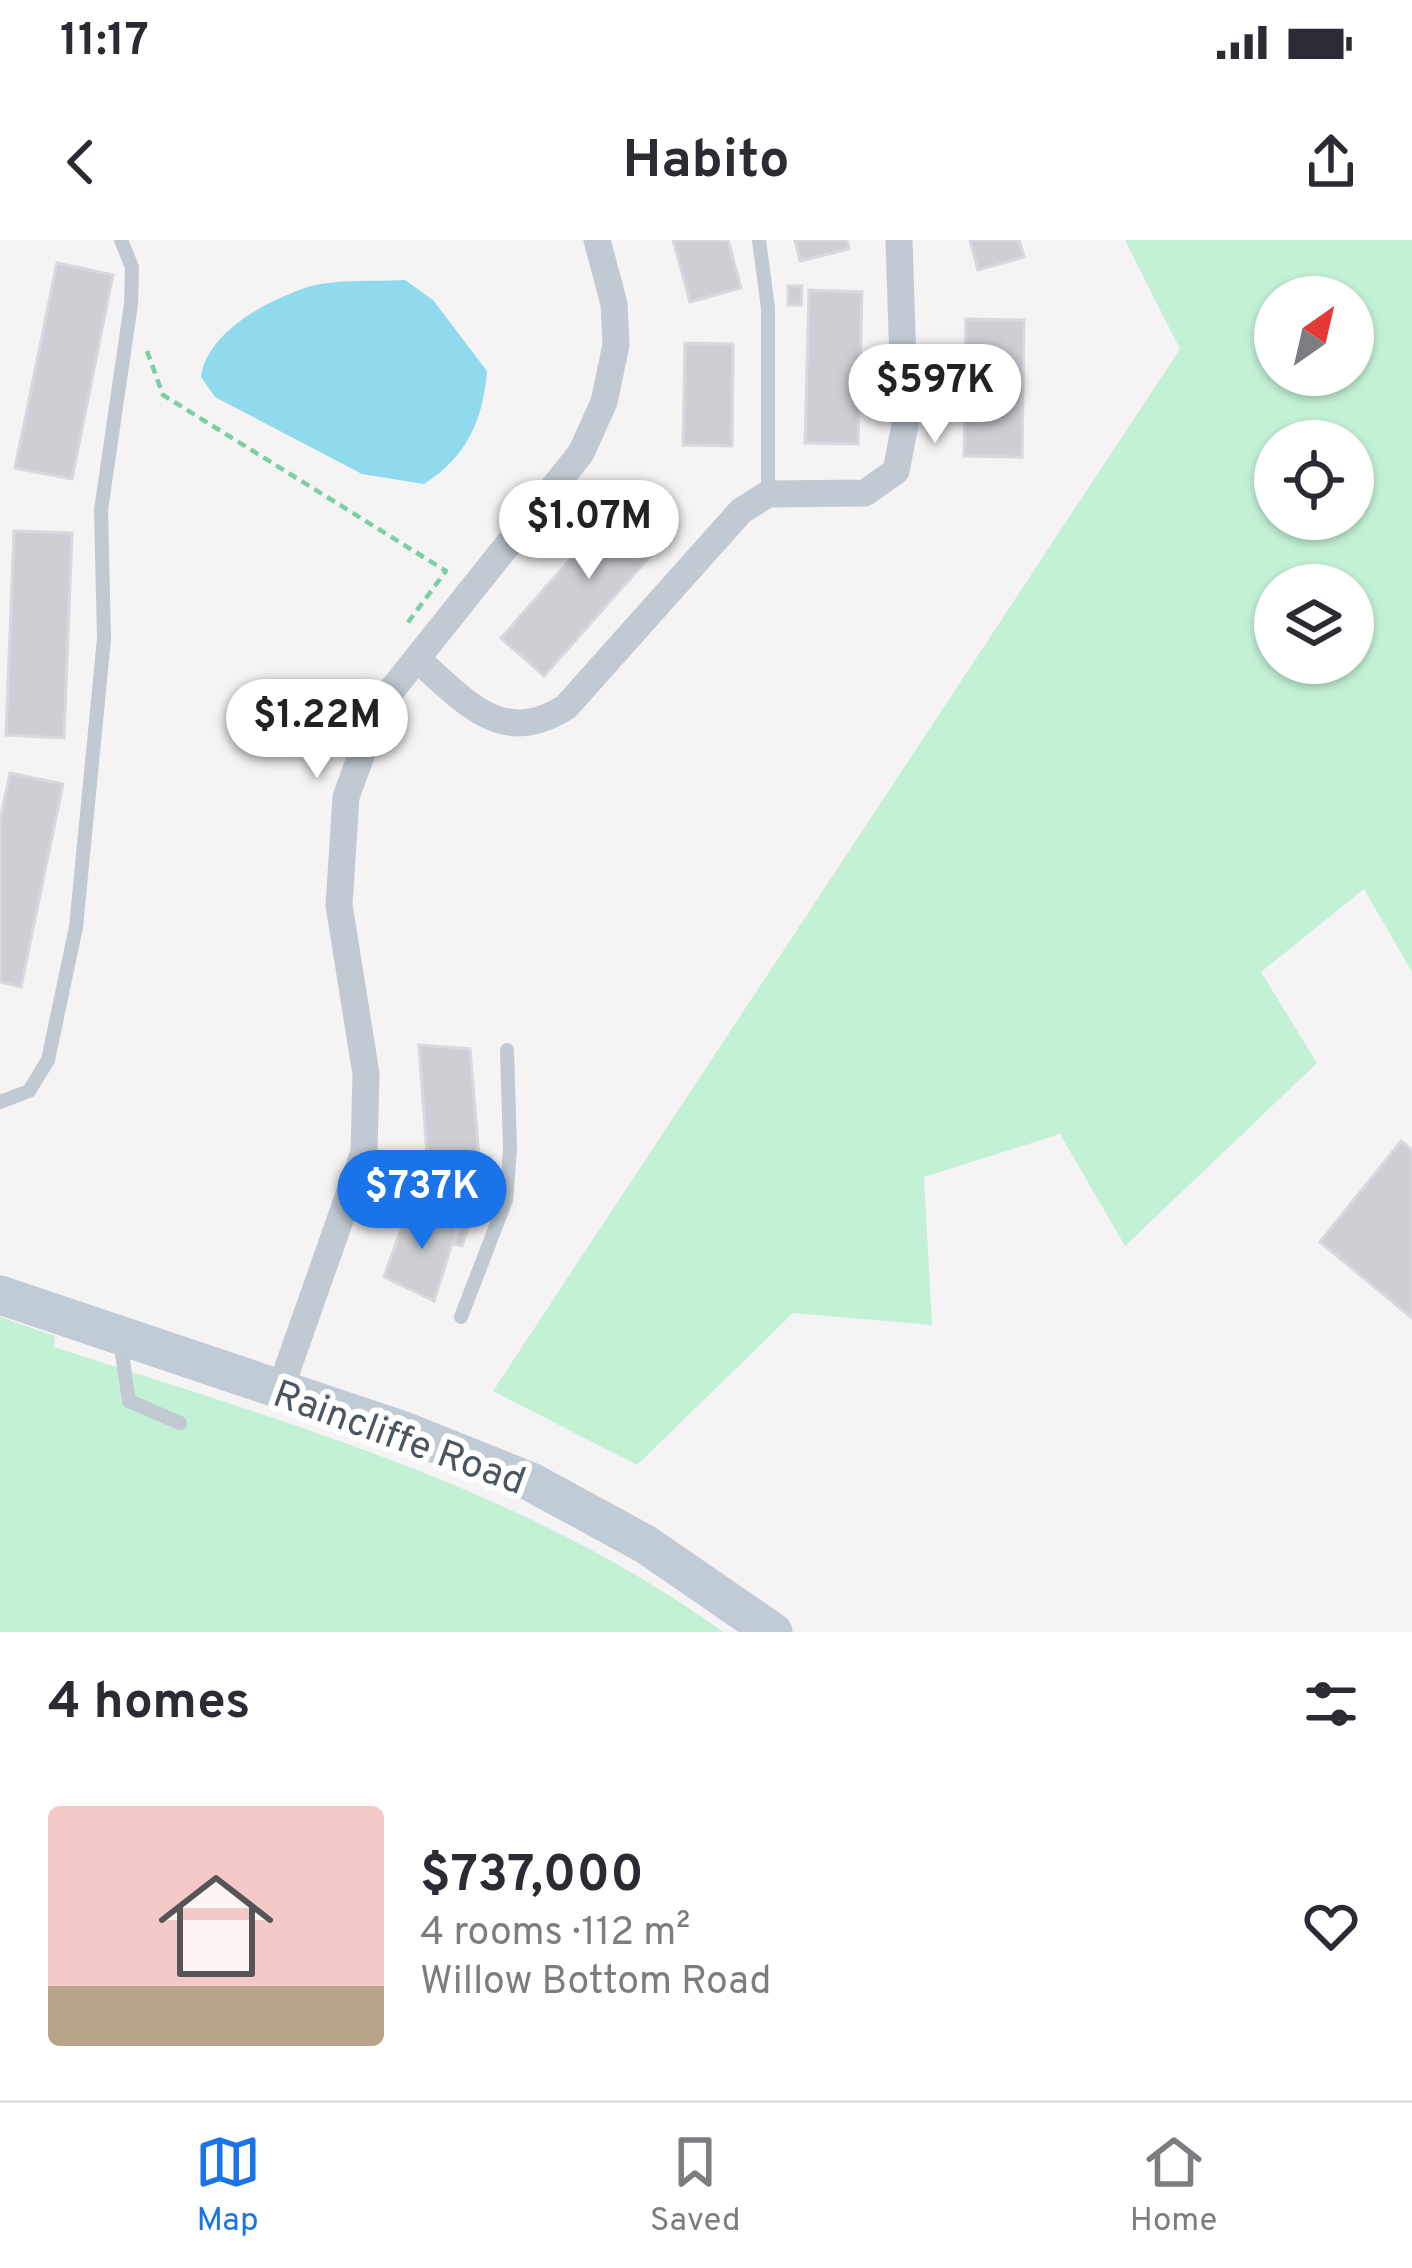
<!DOCTYPE html>
<html lang="en">
<head>
<meta charset="utf-8">
<style>
  :root { --surface:#fff; --page:#f7f7f7; --text:#2b2b33; --muted:#7c7c81; --line:#e1e1e2; --accent:#1a73e8 }
  body { margin:0; font-family:Overpass,sans-serif; background:var(--page); color:var(--text); height:100vh; display:flex; flex-direction:column; font-size:45px; white-space:nowrap }
  * { box-sizing:border-box; margin:0 }
  p { font-size:39px; color:var(--muted) }
  .icon { flex:none; width:66px; height:66px; fill:none; stroke:currentColor; stroke-width:2; stroke-linecap:round; stroke-linejoin:round }
  .map { position:relative; height:1392px; overflow:hidden }
  .side { display:flex; flex-direction:column; background:var(--surface); flex:1 }
  .side>* { flex:none }
  .needle { width:78px; rotate:34deg }
  .tools { position:absolute; left:1254px; top:36px; display:grid; gap:24px }
  .tools a { display:grid; place-items:center; width:120px; height:120px; border-radius:50%; background:var(--surface); box-shadow:0 3px 9px #0004; font-size:60px }
  .price { position:absolute; translate:-50% -102px; padding:0 27px; border-radius:42px; background:#fff; color:#222; font-size:39px; line-height:78px; filter:drop-shadow(0 3px 6px #0008) }
  .price::after { content:''; position:absolute; left:50%; top:72px; width:36px; height:27px; margin-left:-18px; background:inherit; clip-path:polygon(0 0,100% 0,50% 100%) }
  .price.on { background:var(--accent); color:#fff }
  ul { padding:0; list-style:none }
  li { display:flex; align-items:center; gap:36px; height:300px; padding:0 48px }
  li span { display:grid; place-items:center; flex:none; width:336px; height:240px; border-radius:12px; color:#555 }
  li>.icon { margin-inline-start:auto }
  span .icon { width:144px; height:144px; fill:#fffc; stroke-width:1 }
  li b { font-size:51px }
  h2 { display:flex; justify-content:space-between; align-items:center; height:144px; padding:0 48px; font-size:51px }
  .status { display:flex; justify-content:space-between; align-items:center; height:84px; padding:0 60px; background:var(--surface); direction:ltr }
  .status svg { height:33px; fill:currentColor }
  header { display:flex; justify-content:space-between; align-items:center; height:156px; padding:0 48px; background:var(--surface); font-size:54px; font-weight:700 }
  .tabs { display:flex; justify-content:space-around; align-items:center; height:168px; border-top:3px solid var(--line); background:var(--surface); font-size:33px; color:var(--muted) }
  .tabs a { display:grid; justify-items:center; gap:6px }
  .tabs .on { color:var(--accent) }
  .map>svg:first-child { display:block }
</style>
</head>
<body>
<div class="status"><b>11:17</b><svg viewBox="0 0 49 12"><path d="M0 12V9h3v3zM5 12V6h3v6zM10 12V3h3v9zM15 12V0h3v12zM26 1h20v11H26zM47 4h2v5h-2z"/></svg></div>
<header><svg class="icon" aria-label="back" viewBox="0 0 24 24"><path d="M15 5l-7 7 7 7"/></svg>Habito<svg class="icon" aria-label="share" viewBox="0 0 24 24"><path d="M12 15V3M7 8l5-5 5 5M5 13v7h14v-7"/></svg></header>
<div class="map">
<svg width="1412" height="1392" viewBox="0 0 1412 1392">
  <rect width="100%" height="100%" fill="#f5f3f3"/>
  <path fill="#c3f1d5" fill-rule="evenodd" d="M1125,0H1412V732L1364,649L1261,732L1317,823L1125,1006L1060,894L924,937L932,1085L793,1073L637,1225L493,1151L1180,109ZM1353,57V135H1275V57ZM1353,201V279H1275V201ZM1353,345V423H1275V345Z
    M0,1077L55,1096L54,1107C285,1182 524,1248 723,1392H0Z"/>
  <path fill="#90daee" d="M405,40L433,60L487,131C483,180 467,217 424,244L362,234L215,157L201,137C207,93 263,63 302,49C331,38 374,42 405,40Z"/>
  <path fill="#cdcfd5" stroke="#d7d9de" stroke-width="3" d="M673,0H728L741,48L690,62Z
    M795,0H847L849,9L800,21Z
    M970,0H1019L1024,17L978,30Z
    M57,23L113,35L72,239L15,228Z
    M788,46H802L801,65H788Z
    M809,50L862,52L858,204L805,203Z
    M966,79L1024,80L1022,217L964,216Z
    M685,103L733,104L732,206L683,205Z
    M633,248L677,286L544,436L501,398Z
    M14,291L72,293L64,498L6,495Z
    M10,533L63,544L21,747L0,742V581Z
    M419,805L470,809L479,917L427,915Z
    M1401,901L1412,910V1078L1320,1002Z
    M410,964L458,984L434,1061L384,1037Z
    M462,980L470,983L462,1006L454,1004Z"/>
  <g fill="none" stroke-linecap="round" stroke-linejoin="round">
    <path stroke="#7ad0a6" stroke-width="4.5" stroke-dasharray="9 6" stroke-linecap="butt" d="M147,111L163,155L446,331L406,385"/>
    <path stroke="#c1cad2" stroke-width="14" d="M759,0L768,68V254
      M0,862L29,851L48,820L76,687L104,399L101,270L131,64L132,27L121,0
      M360,931L506,960
      M461,1077L506,960L510,909L507,810
      M120,1101L129,1161L180,1183"/>
    <path stroke="#c1cad2" stroke-width="27" d="M418,420C466,462 502,508 566,467L741,271L768,254L865,253L896,231L905,185L899,0
      M280,1150L364,912L366,834L339,665L346,557L379,466L581,213L604,162L616,105L614,64L597,0"/>
    <path stroke="#c1cbd6" stroke-width="39" d="M0,1055L404,1191L531,1242L645,1304L773,1392"/>
  </g>
  <g text-anchor="middle" stroke-width="12" stroke-linejoin="round" paint-order="stroke">
    <g font-size="39" fill="#4a5661" stroke="#fff">
      <text transform="translate(400 1196) rotate(20)" y="14">Raincliffe Road</text>
    </g>
  </g>
</svg>
<div class="tools">
<a><svg class="needle" viewBox="-14 -14 28 28"><path d="M0-13l5 13h-10z" fill="#e53935"/><path d="M0 13l5-13h-10z" fill="#7c7c81"/></svg></a>
<a><svg class="icon" aria-label="locate" viewBox="0 0 24 24"><circle cx="12" cy="12" r="6"/><path d="M12 2v4M12 18v4M2 12h4M18 12h4"/></svg></a>
<a><svg class="icon" aria-label="layers" viewBox="0 0 24 24"><path d="M12 4l9 5-9 5-9-5zM3 14l9 5 9-5"/></svg></a>
</div>
<b class="price" style="left:935px;top:206px">$597K</b>
<b class="price" style="left:589px;top:342px">$1.07M</b>
<b class="price" style="left:317px;top:541px">$1.22M</b>
<b class="price on" style="left:422px;top:1012px">$737K</b>
</div>
<section class="side">
<h2>4 homes<svg class="icon" aria-label="filters" viewBox="0 0 24 24"><path d="M4 7h16M4 17h16"/><circle cx="9" cy="7" r="2"/><circle cx="15" cy="17" r="2"/></svg></h2>
<ul>
<li><span style="background:linear-gradient(#f6c9c9 75%,#b9a48a 0)"><svg class="icon" aria-label="home" viewBox="0 0 24 24"><path d="M3 11l9-7 9 7M6 9v11h12V9"/></svg></span><div><b>$737,000</b><p>4 rooms · 112 m²</p><p>Willow Bottom Road</p></div><svg class="icon" aria-label="heart" viewBox="0 0 24 24"><path d="M12 20l-8-8c-3-5 5-10 8-4 3-6 11-1 8 4z"/></svg></li>
</ul>
</section>
<nav class="tabs">
<a class="on"><svg class="icon" aria-label="map" viewBox="0 0 24 24"><path d="M3 6l6-2 6 2 6-2v14l-6 2-6-2-6 2zM9 4v14M15 6v14"/></svg>Map</a>
<a><svg class="icon" aria-label="saved" viewBox="0 0 24 24"><path d="M7 4h10v16l-5-4-5 4z"/></svg>Saved</a>
<a><svg class="icon" aria-label="home" viewBox="0 0 24 24"><path d="M3 11l9-7 9 7M6 9v11h12V9"/></svg>Home</a>
</nav>
</body>
</html>
